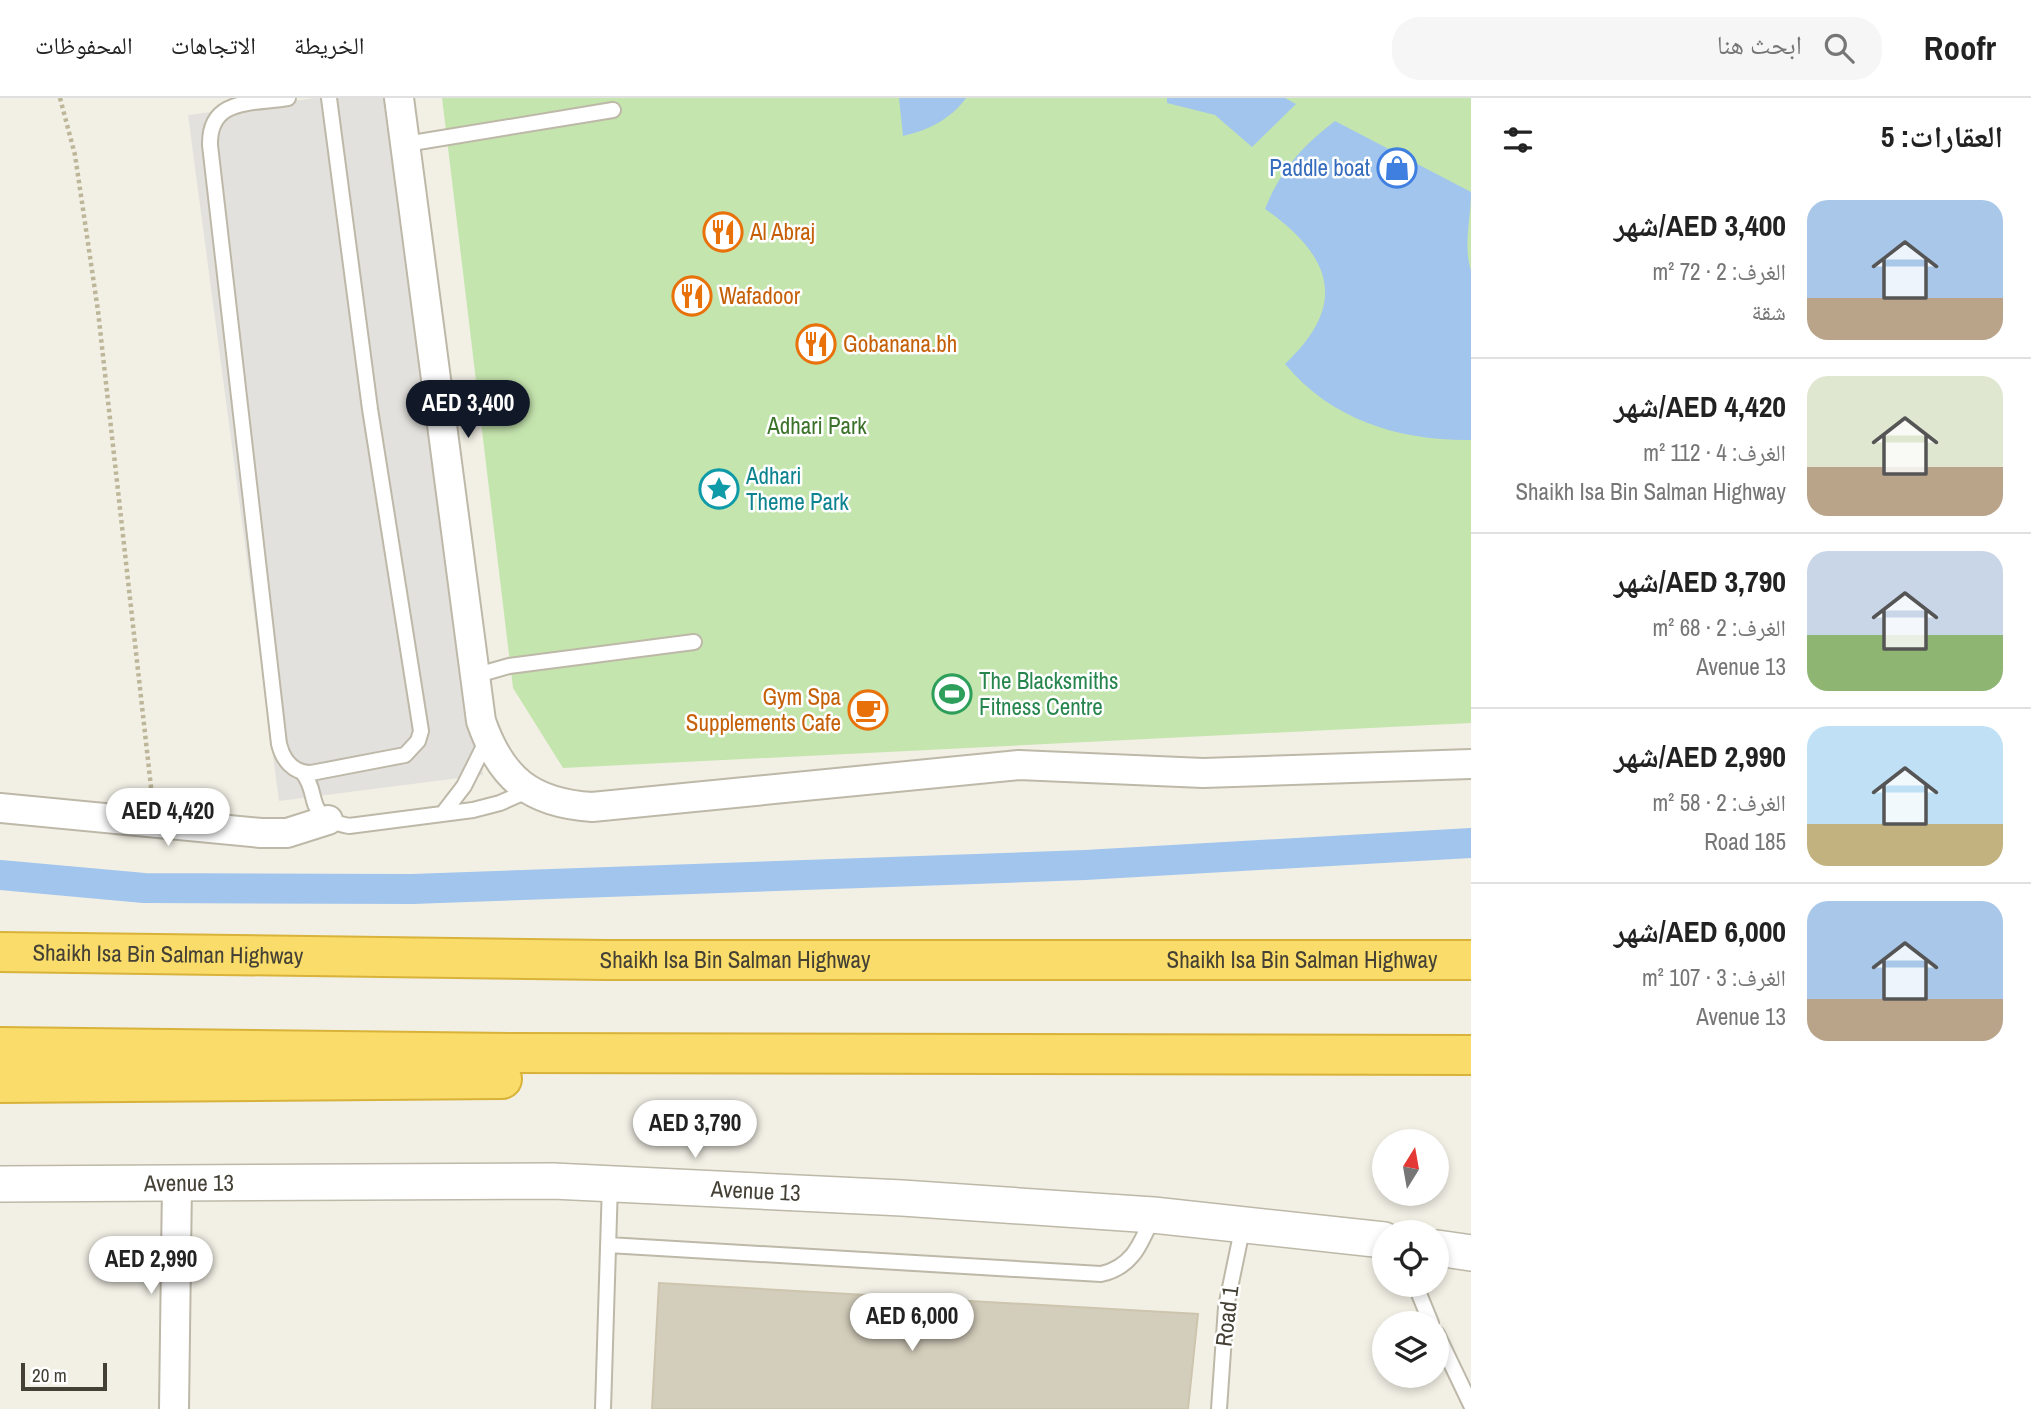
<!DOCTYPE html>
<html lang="ar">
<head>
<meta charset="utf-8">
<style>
  :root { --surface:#fff; --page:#f6f6f6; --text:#222; --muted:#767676; --line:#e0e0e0; --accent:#111827 }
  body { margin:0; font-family:"Archivo Narrow","Noto Naskh Arabic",sans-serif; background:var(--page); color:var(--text); direction:rtl; height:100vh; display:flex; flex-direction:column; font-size:26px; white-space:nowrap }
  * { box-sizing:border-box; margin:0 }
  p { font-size:23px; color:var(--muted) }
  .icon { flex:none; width:38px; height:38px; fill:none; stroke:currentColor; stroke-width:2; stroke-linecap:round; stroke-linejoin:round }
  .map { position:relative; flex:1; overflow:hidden; direction:ltr }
  .side { display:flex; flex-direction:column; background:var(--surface); width:560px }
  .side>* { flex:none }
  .needle { width:46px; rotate:11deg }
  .controls { position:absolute; left:1372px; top:1031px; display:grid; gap:14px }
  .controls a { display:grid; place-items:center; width:77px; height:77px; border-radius:50%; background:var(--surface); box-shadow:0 4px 10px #0003; font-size:35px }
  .scale { position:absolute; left:21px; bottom:18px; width:86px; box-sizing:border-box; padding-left:7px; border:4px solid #444035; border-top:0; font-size:19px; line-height:24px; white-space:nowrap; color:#444035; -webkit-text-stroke:5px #fff; paint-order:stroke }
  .price { position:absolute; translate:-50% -60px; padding:0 16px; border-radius:24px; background:#fff; color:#222; font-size:23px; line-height:46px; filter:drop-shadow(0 2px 4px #0008) }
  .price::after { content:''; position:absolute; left:50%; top:42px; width:21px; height:16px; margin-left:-10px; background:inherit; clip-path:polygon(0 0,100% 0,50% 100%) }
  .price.selected { background:var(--accent); color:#fff }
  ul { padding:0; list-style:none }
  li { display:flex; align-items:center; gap:21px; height:175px; padding:0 28px }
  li+li { border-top:2px solid var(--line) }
  li span { display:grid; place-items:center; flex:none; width:196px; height:140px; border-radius:21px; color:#555 }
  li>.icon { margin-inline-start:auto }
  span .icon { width:84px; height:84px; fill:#fffc; stroke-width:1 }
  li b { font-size:30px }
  h2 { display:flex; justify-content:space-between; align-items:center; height:84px; padding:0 28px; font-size:30px }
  header { display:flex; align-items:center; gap:42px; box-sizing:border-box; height:98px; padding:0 35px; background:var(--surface); border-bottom:2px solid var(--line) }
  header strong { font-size:33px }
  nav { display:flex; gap:38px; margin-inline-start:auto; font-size:24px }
  .search { width:490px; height:63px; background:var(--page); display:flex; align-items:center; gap:18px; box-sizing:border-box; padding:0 24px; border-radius:28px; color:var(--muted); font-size:26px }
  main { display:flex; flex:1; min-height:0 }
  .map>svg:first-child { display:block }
</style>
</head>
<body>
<header>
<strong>Roofr</strong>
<div class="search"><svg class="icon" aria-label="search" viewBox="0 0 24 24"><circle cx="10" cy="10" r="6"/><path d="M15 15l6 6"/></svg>ابحث هنا</div>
<nav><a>الخريطة</a><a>الاتجاهات</a><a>المحفوظات</a></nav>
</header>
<main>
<section class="side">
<h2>العقارات: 5<svg class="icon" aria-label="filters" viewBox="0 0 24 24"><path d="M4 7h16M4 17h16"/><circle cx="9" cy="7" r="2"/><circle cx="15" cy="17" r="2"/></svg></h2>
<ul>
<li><span style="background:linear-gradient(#a9c7e8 70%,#b9a48a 0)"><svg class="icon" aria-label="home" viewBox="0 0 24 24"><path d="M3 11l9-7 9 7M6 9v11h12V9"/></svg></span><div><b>AED 3,400/شهر</b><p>الغرف: 2 · 72 m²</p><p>شقة</p></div></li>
<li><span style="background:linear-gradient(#dfe7d0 65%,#b9a48a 0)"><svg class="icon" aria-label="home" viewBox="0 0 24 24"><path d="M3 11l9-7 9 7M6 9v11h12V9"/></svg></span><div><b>AED 4,420/شهر</b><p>الغرف: 4 · 112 m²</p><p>Shaikh Isa Bin Salman Highway</p></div></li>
<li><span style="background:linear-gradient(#c9d6e8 60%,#8fb573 0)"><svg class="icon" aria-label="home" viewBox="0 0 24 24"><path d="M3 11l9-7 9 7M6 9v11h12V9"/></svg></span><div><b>AED 3,790/شهر</b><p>الغرف: 2 · 68 m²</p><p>Avenue 13</p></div></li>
<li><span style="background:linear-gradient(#bfe0f5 70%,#c2b280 0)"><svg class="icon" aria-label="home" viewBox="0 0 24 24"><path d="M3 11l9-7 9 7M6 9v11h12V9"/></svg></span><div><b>AED 2,990/شهر</b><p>الغرف: 2 · 58 m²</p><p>Road 185</p></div></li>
<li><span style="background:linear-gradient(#a9c7e8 70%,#b9a48a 0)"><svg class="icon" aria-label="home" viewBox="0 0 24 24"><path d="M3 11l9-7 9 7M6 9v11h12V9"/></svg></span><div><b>AED 6,000/شهر</b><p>الغرف: 3 · 107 m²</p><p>Avenue 13</p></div></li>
</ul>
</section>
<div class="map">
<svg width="1471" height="1311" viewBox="0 0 1471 1311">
  <rect width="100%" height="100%" fill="#f2f0e5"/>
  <path fill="#c5e5ae" d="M442,0H1471V625L563,670L513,590Z"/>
  <path fill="#e3e1dd" d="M315,0H393L483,677L279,703L188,17Z"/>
  <path fill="#a2c5ed" d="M899,0H966C950,22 928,32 903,38Z
    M1167,0H1285L1296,6L1252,49L1215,17L1167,5Z
    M1335,23L1471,94C1471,121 1463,146 1471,173V342C1400,343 1331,322 1285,266C1349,206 1332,158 1265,111C1280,73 1302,48 1335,23Z"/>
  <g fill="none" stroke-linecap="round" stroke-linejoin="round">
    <path stroke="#a2c5ed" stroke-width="30" d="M0,777L144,790L412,791L1085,767L1471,745"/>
  </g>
  <path fill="#d3cdbb" stroke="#cdc5ae" stroke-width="2" d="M659,1185L1198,1216L1188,1311H652Z"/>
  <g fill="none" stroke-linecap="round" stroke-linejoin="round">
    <g stroke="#bdb8a8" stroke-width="18">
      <path id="service" d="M288,0C251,6 209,0 210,47L279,646C283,662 293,675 311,675L405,657L418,643L421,633L370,311L329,0
        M406,46L613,12
        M474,578L509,568L694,544
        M303,675C321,697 302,719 349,728L473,712L500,705L527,693
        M444,714L464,688L487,642
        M608,1147L1101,1176C1133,1169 1141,1145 1153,1118
        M1415,1186L1431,1225
        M1437,1236L1471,1307
        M603,1311L610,1086
        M1219,1311L1226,1209L1243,1127"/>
    </g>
    <g stroke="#bdb8a8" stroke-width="32">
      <path id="minor" d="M399,0L481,623C501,681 531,705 592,709L1019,667L1203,675L1471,666
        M0,710L261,735H287L328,722
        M174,1311L177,1085"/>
    </g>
    <g stroke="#bdb8a8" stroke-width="38">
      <g id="tertiary">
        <path id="s1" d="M0,1086L553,1083L902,1100L1153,1117L1384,1142"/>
        <path d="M1437,1150L1471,1155"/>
      </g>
    </g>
    <g stroke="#d8b239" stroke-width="42">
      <g id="motorway">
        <path id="s2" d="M0,854L607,862H1471"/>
        <path d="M0,949L510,955L1471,957"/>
        <path d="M0,985L502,981"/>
      </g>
    </g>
    <path stroke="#beb699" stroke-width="4.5" stroke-dasharray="3.5 3.5" stroke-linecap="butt" d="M60,0L75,57L98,213L152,698"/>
    <use href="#service" stroke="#fff" stroke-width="14"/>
    <use href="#minor" stroke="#fff" stroke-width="28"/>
    <use href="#tertiary" stroke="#fff" stroke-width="35"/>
    <use href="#motorway" stroke="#f9dc69" stroke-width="38"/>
  </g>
  <defs>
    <g id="shop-ring" transform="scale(2.0125)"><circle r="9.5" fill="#fff" stroke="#3f7fe0" stroke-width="1.5"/><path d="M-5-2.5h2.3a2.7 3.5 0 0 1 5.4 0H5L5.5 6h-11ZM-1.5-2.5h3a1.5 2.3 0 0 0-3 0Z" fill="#3f7fe0"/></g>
    <g id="restaurant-ring" transform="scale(2.0125)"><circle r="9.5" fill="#fff" stroke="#e8710a" stroke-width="1.5"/><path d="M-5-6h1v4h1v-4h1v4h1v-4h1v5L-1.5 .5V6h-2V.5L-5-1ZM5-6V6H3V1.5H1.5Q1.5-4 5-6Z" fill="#e8710a"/></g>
    <g id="sight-ring" transform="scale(2.0125)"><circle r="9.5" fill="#fff" stroke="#0f9aa8" stroke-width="1.5"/><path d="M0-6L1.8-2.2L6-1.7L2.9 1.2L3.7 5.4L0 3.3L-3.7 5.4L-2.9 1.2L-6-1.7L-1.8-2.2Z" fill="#0f9aa8"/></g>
    <g id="stadium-ring" transform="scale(2.0125)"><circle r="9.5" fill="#fff" stroke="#2e9e5b" stroke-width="1.5"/><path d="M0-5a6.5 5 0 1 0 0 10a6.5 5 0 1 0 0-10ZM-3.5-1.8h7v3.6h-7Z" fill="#2e9e5b"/></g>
    <g id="cafe-ring" transform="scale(2.0125)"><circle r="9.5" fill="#fff" stroke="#e8710a" stroke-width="1.5"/><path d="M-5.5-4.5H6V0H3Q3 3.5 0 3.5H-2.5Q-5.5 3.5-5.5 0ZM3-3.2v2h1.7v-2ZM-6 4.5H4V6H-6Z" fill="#e8710a"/></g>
  </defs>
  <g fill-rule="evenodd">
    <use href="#shop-ring" x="1397" y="70"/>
    <use href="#restaurant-ring" x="723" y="134"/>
    <use href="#restaurant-ring" x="692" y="198"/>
    <use href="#restaurant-ring" x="816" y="246"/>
    <use href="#sight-ring" x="719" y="391"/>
    <use href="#stadium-ring" x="952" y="596"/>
    <use href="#cafe-ring" x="868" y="612"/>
  </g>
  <g text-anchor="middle" stroke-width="5" stroke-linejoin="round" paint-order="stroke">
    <g font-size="23" fill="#366cbe" stroke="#fff" text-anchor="end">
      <text x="1370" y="78">Paddle boat</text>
    </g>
    <g font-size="23" fill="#c56008" stroke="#fff" text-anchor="start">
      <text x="750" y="142">Al Abraj</text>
      <text x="719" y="206">Wafadoor</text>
      <text x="843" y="254">Gobanana.bh</text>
      <text x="841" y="607" text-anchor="end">Gym Spa<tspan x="841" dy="26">Supplements Cafe</tspan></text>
    </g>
    <g font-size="23" fill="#3c732a" stroke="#fff">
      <text x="817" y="336">Adhari Park</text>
    </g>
    <g font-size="23" fill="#0d838f" stroke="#fff" text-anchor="start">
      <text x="746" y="386">Adhari<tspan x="746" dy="26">Theme Park</tspan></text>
    </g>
    <g font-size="23" fill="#27864d" stroke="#fff" text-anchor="start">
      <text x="979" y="591">The Blacksmiths<tspan x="979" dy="26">Fitness Centre</tspan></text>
    </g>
    <g font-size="23" fill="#444035" stroke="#fff">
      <text dy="8" stroke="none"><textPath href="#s2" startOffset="168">Shaikh Isa Bin Salman Highway</textPath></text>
      <text dy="8" stroke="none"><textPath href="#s2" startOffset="735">Shaikh Isa Bin Salman Highway</textPath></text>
      <text dy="8" stroke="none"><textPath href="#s2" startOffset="1302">Shaikh Isa Bin Salman Highway</textPath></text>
      <text dy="8" stroke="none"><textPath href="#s1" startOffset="189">Avenue 13</textPath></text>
      <text dy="8" stroke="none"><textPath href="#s1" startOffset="756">Avenue 13</textPath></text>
      <text transform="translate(1227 1218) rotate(-83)" y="8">Road 1</text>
    </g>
  </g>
</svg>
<div class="controls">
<a><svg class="needle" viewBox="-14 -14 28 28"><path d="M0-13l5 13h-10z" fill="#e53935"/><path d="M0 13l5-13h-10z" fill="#767676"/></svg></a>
<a><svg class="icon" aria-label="locate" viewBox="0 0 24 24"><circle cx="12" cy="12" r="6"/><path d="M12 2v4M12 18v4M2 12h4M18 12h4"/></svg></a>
<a><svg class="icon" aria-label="layers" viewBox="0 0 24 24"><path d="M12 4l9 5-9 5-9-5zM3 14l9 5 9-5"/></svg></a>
</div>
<div class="scale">20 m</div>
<b class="price selected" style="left:468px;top:342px">AED 3,400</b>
<b class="price" style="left:168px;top:750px">AED 4,420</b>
<b class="price" style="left:695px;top:1062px">AED 3,790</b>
<b class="price" style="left:151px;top:1198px">AED 2,990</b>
<b class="price" style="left:912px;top:1255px">AED 6,000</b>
</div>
</main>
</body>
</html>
